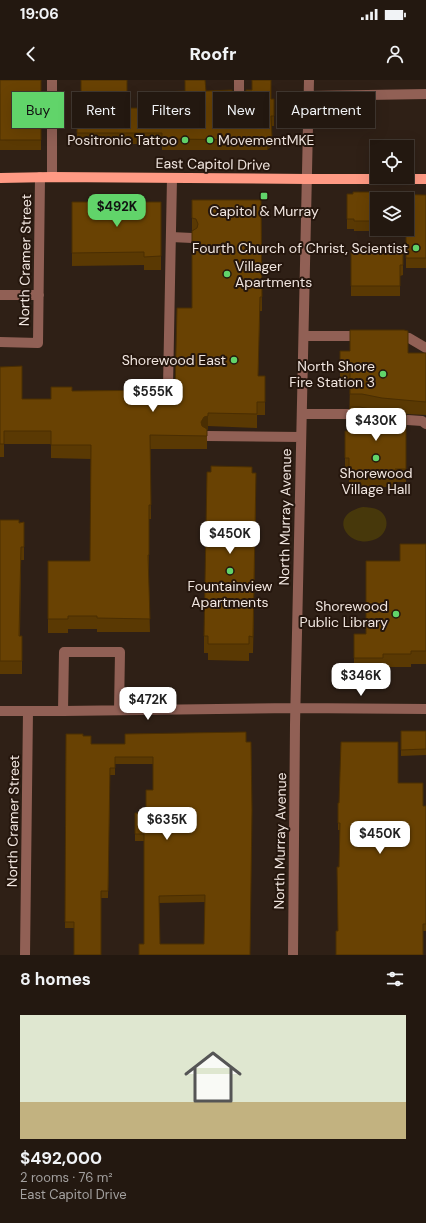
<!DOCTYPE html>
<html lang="en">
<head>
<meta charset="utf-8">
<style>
  :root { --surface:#231810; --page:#2b2119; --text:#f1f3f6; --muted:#a3a09f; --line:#403730; --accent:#61d46a }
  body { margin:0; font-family:"DM Sans",sans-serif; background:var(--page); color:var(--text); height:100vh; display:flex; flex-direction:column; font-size:15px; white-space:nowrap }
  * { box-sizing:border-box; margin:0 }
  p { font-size:13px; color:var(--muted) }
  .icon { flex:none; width:22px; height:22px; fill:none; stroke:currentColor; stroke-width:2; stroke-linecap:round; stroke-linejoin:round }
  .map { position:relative; height:875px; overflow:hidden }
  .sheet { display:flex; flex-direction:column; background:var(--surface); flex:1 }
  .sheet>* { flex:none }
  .guide { position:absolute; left:12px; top:12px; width:402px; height:36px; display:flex; gap:8px }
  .controls { position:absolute; left:370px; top:60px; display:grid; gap:8px }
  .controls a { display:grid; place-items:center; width:44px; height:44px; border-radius:0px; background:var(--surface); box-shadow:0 4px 16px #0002,0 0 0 1px var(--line); font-size:20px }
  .price { position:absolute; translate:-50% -34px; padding:0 9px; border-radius:8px; background:#fff; color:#222; font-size:13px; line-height:26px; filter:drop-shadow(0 1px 2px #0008) }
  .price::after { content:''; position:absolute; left:50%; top:24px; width:12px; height:9px; margin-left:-6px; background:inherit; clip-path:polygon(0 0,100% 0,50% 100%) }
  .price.selected { background:var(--accent); color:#111 }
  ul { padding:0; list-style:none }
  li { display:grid; align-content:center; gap:8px; height:212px; padding:0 20px }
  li+li { border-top:1px solid var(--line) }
  li span { display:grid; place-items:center; height:124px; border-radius:0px; color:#555 }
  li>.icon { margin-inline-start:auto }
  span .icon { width:72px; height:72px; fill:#fffc; stroke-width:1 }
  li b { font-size:17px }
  h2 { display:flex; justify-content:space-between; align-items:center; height:48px; padding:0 20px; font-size:17px }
  .chip { padding:0 14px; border-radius:0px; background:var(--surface); box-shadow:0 4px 16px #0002,0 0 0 1px var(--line); font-size:14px; line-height:36px }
  .chip.selected { background:var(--accent); color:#111 }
  .status { display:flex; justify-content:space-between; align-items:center; height:28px; padding:0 20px; background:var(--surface); direction:ltr }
  .status svg { height:11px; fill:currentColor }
  header { display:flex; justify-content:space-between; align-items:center; height:52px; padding:0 20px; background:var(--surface); font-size:18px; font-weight:800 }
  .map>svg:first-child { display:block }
</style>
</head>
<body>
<div class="status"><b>19:06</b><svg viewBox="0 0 49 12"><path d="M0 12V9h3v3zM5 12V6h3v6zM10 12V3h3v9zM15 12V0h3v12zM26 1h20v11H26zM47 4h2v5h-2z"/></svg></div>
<header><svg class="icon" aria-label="back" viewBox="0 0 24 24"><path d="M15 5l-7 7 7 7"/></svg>Roofr<svg class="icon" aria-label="person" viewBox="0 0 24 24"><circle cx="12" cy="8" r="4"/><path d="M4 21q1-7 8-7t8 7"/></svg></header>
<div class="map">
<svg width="426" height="875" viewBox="0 0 426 875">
  <rect width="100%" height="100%" fill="#2f2016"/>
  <path fill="#47380b" d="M363,427C368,427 376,428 380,431C391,439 387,454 376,459C349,471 325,435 363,427Z"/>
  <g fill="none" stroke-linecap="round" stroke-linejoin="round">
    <path stroke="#916055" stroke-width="10" d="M239,0V32
      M308,16L426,14
      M52,97V0
      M171,157L192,158
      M0,215H39
      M304,256H364
      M396,256L409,258L426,268
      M0,262L38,263L40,97
      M168,307L172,98
      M302,334H362
      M393,339L422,341L426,344
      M207,356L301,357
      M0,631H63L295,628L426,629
      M63,631L64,572H120L119,630
      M25,875L28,631
      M293,875L295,645L309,0"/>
    <path stroke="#ff9a84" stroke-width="10" d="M0,98L52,97L307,99H426"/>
  </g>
  <path fill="#5a3903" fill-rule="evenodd" d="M0,0H41V70H0Z
    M206,11L233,25L236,28H242L271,19H274V46H272V66L267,70H162V64H77V28H162Z
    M347,114L426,115V188H406V151H354V149H347ZM377,119H407V149H377Z
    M192,120H261L262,231H260L258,296L265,309V335H257V348L208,346V350H207V369H150L151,439H149V489H148L150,552H97V549H68V553H48V481H90L91,379L51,378V364H4V377H0V287L22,319H51L72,311L175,310L192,228Z
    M72,122H161V190H144V185L72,186Z
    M351,168H403V195L400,196V216H351Z
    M340,271L408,273H426V335L406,334V402H395V407H349V391H345V351H349L350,301L340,302Z
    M252,393L256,410L253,573H249V581L208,580V573H204V556Z
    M0,440L19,443L24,442V480H21L20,556H22V594H0Z
    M426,464V584H411V587H383V592H354V554H366L400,481Z
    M401,651H426V675L401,676Z
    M246,652L250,875L144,864V761H135V733H146L153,710V684H115V695H110L108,818H101L74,848H65L66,654L83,656L91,664H125ZM205,822L204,864H160L159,823Z
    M398,703L423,726H426V851H338L340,750H338V723Z"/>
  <path fill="#4a2e02" d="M272,56V66L267,70V60Z
    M208,333V350H207V369V356H201V342L204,337Z
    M256,393V410L253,573V557Z"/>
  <path fill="#694203" stroke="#4a2e02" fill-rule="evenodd" d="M0,0H41V60H0Z
    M81,0H127V28H162L161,12L185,11V0H205L206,11L232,10L233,25L236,28H242L245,22L246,10H252V0H271V19H274V36H271L272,56L267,60L162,59V53H77V28H81Z
    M353,112H386V114L426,115V178H406V149H407V119H377V141H354V139H347V114H353Z
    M192,120H261L262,217H260L258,296H265V322H257V334L208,333V336L204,337L201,342L202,346L207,349V356L150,355L151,425H149V475H148L150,539L97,538V536H68V539H48V481H90L91,365H51V351H4V364H0V287L22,286V319H51V307H72V311L175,310L177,228H192V151L197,148L198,144L196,139L192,138Z
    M72,122H161V176L144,177V172L72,173Z
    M351,168H403V185H400V206H351Z
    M350,250H404L408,251V273H426V322L382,318L362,314H350V288H340V271H350Z
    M350,327H360L380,331L406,333V389H395V394H349V378H345V351H349Z
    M211,386L252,387V393H256L253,557L249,556V564H208V556H204L207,392H211Z
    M0,440H19V443L24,442V467H21L19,556H22V581H0Z
    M400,464H426V571H411V574H383V578H354V554H366V481H400Z
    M401,651H426V669L401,670Z
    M246,652V662H251L252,730L250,875H139V864H144V754H135V733H146V710H153V677H115V688H110L108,811H101V875H74V842H65L66,654H83V656H91V664H125V654ZM205,815L204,864H160L159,816Z
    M341,662H398V703H423V726H426V844H423V875H336V851H338L337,787H339L340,743H338V723H339Z"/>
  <g fill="#61d46a" stroke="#25160d" stroke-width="1.5">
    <circle cx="185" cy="60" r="4"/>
    <circle cx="210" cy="60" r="4"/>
    <rect x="260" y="112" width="8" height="8" rx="2"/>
    <circle cx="416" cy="168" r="4"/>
    <circle cx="227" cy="194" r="4"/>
    <circle cx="234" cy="280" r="4"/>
    <circle cx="383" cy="294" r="4"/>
    <circle cx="376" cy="378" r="4"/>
    <circle cx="230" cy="491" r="4"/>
    <circle cx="396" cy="534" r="4"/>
  </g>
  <g text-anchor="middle" stroke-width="4" stroke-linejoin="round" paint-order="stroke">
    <g font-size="14" fill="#f0e5df" stroke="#25160d" text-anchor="end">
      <text x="177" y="65">Positronic Tattoo</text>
      <text x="218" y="65" text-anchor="start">MovementMKE</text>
      <text x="264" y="136" text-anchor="middle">Capitol &amp; Murray</text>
      <text x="408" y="173">Fourth Church of Christ, Scientist</text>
      <text x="235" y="191" text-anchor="start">Villager<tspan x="235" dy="16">Apartments</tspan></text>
      <text x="226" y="285">Shorewood East</text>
      <text x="375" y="291">North Shore<tspan x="375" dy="16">Fire Station 3</tspan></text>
      <text x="376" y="398" text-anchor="middle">Shorewood<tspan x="376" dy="16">Village Hall</tspan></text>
      <text x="230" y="511" text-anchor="middle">Fountainview<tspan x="230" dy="16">Apartments</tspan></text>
      <text x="388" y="531">Shorewood<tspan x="388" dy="16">Public Library</tspan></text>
    </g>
    <g font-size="14" fill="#f0e5df" stroke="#25160d">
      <text transform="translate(213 84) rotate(1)" y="5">East Capitol Drive</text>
      <text transform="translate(25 180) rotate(-89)" y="5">North Cramer Street</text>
      <text transform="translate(285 437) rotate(-89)" y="5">North Murray Avenue</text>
      <text transform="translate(13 741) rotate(-89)" y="5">North Cramer Street</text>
      <text transform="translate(280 761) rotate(-89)" y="5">North Murray Avenue</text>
    </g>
  </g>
</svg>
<div class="controls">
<a><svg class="icon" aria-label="locate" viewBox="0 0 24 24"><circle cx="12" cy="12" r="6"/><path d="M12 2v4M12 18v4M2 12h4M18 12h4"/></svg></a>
<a><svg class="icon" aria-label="layers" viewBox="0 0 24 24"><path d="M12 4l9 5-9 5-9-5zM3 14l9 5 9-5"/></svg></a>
</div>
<b class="price selected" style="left:117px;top:148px">$492K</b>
<b class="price" style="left:153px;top:333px">$555K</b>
<b class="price" style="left:376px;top:362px">$430K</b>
<b class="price" style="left:230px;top:475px">$450K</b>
<b class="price" style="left:361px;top:617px">$346K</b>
<b class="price" style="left:148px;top:641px">$472K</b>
<b class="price" style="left:167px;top:761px">$635K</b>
<b class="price" style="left:380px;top:775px">$450K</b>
<div class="guide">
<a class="chip selected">Buy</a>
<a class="chip">Rent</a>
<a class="chip">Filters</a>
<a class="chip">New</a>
<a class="chip">Apartment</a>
</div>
</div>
<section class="sheet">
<h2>8 homes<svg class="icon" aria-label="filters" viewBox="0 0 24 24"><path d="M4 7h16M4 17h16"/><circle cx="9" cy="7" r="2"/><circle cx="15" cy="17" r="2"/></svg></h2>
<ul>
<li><span style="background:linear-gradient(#dfe7d0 70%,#c2b280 0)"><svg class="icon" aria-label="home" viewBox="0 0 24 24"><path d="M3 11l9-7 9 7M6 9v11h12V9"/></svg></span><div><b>$492,000</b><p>2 rooms · 76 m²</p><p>East Capitol Drive</p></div></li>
</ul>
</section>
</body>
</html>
